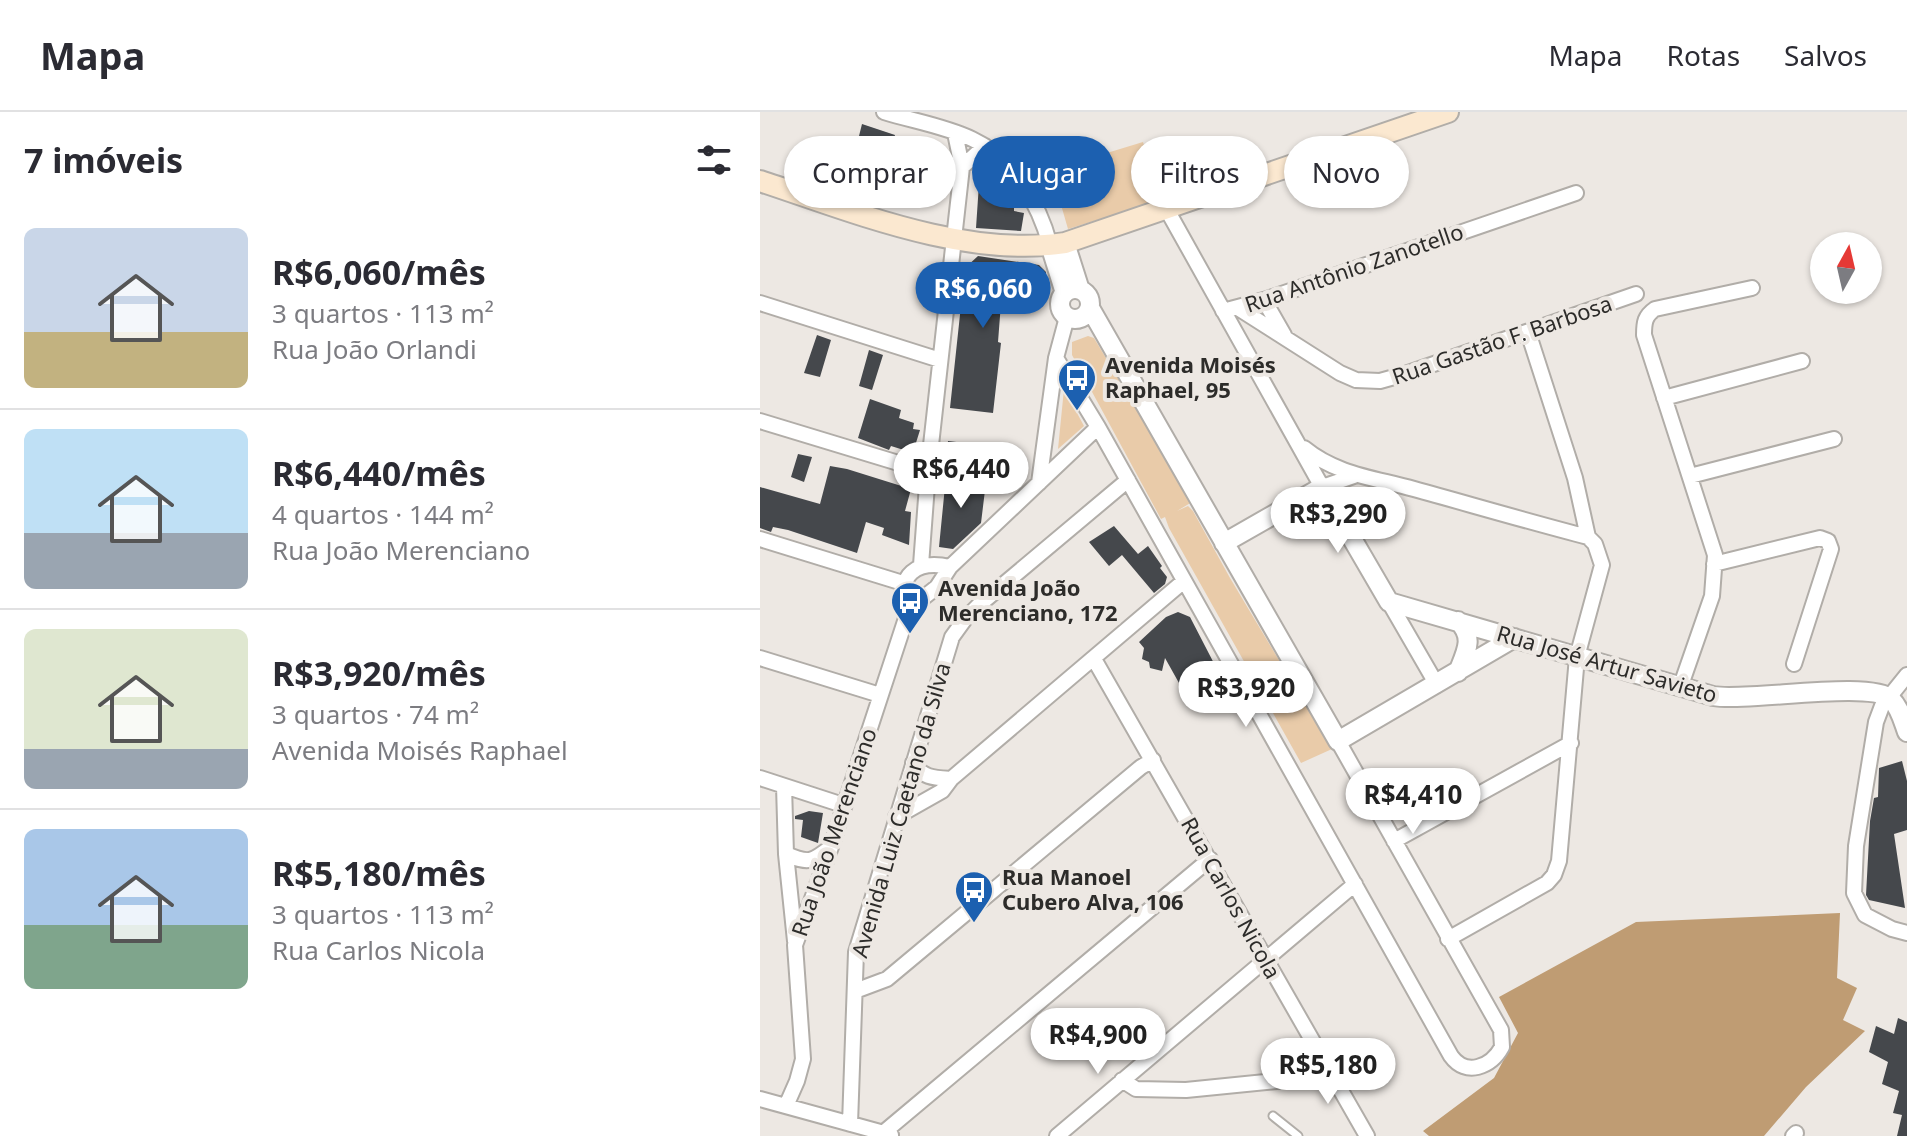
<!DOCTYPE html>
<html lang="pt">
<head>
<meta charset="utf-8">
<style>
  :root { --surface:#fff; --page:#f2f2f3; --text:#2b2b33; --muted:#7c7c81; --line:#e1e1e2; --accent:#1c60b0 }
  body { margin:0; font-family:"Noto Sans",sans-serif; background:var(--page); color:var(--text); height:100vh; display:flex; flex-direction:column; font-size:30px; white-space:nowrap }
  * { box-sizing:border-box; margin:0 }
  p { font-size:26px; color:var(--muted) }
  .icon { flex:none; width:44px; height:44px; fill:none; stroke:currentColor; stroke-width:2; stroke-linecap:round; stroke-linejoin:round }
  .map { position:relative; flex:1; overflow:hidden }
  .sheet { display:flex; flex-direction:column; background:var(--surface); width:760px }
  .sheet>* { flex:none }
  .banner { position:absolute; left:24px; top:24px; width:760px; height:72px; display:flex; gap:16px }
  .needle { width:52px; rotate:8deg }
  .controls { position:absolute; left:1050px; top:120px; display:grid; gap:16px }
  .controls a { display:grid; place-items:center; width:72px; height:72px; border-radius:50%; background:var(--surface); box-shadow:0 2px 6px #0004; font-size:40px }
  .price { position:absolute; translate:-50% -68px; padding:0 18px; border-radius:28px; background:#fff; color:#222; font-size:26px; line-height:52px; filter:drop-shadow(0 2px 4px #0008) }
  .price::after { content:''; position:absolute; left:50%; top:48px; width:24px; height:18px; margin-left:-12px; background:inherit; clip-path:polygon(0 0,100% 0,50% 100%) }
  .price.current { background:var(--accent); color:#fff }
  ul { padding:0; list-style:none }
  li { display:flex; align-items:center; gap:24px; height:200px; padding:0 24px }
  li+li { border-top:2px solid var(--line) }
  li span { display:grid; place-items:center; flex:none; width:224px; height:160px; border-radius:12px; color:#555 }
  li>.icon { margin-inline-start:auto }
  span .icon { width:96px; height:96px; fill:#fffc; stroke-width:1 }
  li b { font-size:34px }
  h2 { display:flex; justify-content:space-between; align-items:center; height:96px; padding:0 24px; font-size:34px }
  .pill { padding:0 28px; border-radius:36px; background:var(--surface); box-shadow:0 2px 6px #0004; font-size:28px; line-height:72px }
  .pill.current { background:var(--accent); color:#fff }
  header { display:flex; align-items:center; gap:48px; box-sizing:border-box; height:112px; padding:0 40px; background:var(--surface); border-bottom:2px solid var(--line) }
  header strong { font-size:38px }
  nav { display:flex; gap:44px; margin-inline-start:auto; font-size:28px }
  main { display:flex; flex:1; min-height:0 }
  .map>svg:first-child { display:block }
</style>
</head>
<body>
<header>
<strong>Mapa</strong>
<nav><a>Mapa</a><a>Rotas</a><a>Salvos</a></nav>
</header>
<main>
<section class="sheet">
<h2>7 imóveis<svg class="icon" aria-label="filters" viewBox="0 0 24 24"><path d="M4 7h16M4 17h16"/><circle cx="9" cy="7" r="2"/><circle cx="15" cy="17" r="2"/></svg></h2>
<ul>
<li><span style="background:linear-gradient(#c9d6e8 65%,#c2b280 0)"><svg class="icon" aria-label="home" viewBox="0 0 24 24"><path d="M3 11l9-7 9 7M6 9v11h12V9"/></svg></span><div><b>R$6,060/mês</b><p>3 quartos · 113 m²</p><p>Rua João Orlandi</p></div></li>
<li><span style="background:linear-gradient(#bfe0f5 65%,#9aa5b1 0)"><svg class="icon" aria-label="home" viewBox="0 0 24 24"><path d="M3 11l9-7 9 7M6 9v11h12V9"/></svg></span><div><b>R$6,440/mês</b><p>4 quartos · 144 m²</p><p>Rua João Merenciano</p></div></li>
<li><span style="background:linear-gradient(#dfe7d0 75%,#9aa5b1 0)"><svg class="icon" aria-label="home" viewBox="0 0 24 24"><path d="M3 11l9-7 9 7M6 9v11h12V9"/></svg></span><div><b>R$3,920/mês</b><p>3 quartos · 74 m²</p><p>Avenida Moisés Raphael</p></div></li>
<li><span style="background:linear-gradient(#a9c7e8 60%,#7fa58c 0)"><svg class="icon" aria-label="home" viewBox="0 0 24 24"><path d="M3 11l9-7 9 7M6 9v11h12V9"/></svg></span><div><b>R$5,180/mês</b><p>3 quartos · 113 m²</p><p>Rua Carlos Nicola</p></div></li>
</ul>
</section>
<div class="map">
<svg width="1147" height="1024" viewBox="0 0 1147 1024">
  <rect width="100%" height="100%" fill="#ede8e3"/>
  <path fill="#e9cba9" d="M383,30L402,88L308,117L291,58Z
    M328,224L334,226L432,390L417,399L428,394L433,399L470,466L572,637L541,651L409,416L405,405L401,407L312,243V230Z
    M304,277L324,314L298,337Z"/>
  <path fill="#bf9c73" d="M1080,801L1077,866L1097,876L1083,908L1105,919L1046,975L1004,1024H669L663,1019L734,966L758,921L739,885L876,810Z"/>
  <path fill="#45484c" d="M102,12L135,23L131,39L98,28Z
    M57,35L89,44L86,61L82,62L80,75L50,66Z
    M111,49L128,53L125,63L137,66L131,90L100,82Z
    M220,57L238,58L254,77V99L264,101L261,119L216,116Z
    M218,144L279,153L286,160L285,170L249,165L248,173H245L241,191L238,230L241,231L233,301L190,296L205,156Z
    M57,223L71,228L60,265L44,261Z
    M109,238L123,243L112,278L99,274Z
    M110,287L141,298L139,306L154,311L153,317L160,318L155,334L147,339L131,334L129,338L98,326Z
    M188,329L230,334L227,353L186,347Z
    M38,342L52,345L44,370L31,365Z
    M70,354L87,357L151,377L145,399L151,400L149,433L122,423L124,416L106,410L97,441L28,418L13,415L11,420L0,416V375L60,392Z
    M186,364L226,370L221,411L193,437L179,435Z
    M354,414L378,442L388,434L402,454L400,456L407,465L405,472L394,481L362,443L349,454L329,430Z
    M418,500L430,505L460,563L447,571L427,573L419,571L405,546L402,559L390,556L389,550L382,547L384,536L379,530L406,505Z
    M1142,649L1147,669V718L1134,722L1145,796L1109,788L1106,783L1110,709L1114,686L1118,685L1119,656Z
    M49,699L63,701L58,731L41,725L43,708L35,707V704Z
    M1138,906L1147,910V1024H1137L1142,1003L1133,1001L1139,979L1122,972L1128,950L1109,940L1116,914L1134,922Z"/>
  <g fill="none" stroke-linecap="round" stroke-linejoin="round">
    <g stroke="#b1ada8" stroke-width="11">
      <path id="service" d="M513,1004L538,1024"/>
    </g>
    <g stroke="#b1ada8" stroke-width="18">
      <path id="minor" d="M124,0C153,9 185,14 212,27C253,46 279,92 290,133
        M202,55L225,34
        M406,96L562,375L594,364
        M504,188L524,223
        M0,191L180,248
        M478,196L580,261L596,268L620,269L645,262L876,182
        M463,199L504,188L816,81
        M768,220L815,366L828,425
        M296,246L338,315L691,944C706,965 731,955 742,935L741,918L578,629
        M904,286L1042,249
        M0,309L168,360
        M544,336C577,363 615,366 654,377C712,393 770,410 828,425
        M930,364L1074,327
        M279,371L296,246L307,205
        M0,427L146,472
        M954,452L1060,426L1068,429L1071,437L1034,552
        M161,453L168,360L202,55L195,21
        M629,490L677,573
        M149,497C134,462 158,448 190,455
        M0,546L120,583
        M334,547L607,1024
        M1147,563L1122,594L1116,610L1096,734L1094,781L1105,803L1132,817L1147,821
        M920,576L952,484L955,443L884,223C884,210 885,204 895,197L992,176
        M153,651C162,666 175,666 191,667
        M0,666L83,693
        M24,674L26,742L35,829
        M136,705L182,679L191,667L424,469
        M634,729L811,631
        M26,742C49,752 52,750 71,735
        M688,827L787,771L794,763L799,749L817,545L842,453L835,432L828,425
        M95,879L127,867L381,655L393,648
        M362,968L376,977L426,978L546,966L570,961
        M0,987L131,1023
        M26,994L37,969L43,947L35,833L71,735L149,497L177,475L190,455L338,315
        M90,1012L96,840L192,525L205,507L219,493L368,368
        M123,1021L450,747
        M297,1024L595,772
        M1033,1024L1036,1021"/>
    </g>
    <g stroke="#b1ada8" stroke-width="22">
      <path id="tertiary" d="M305,131L320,178
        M290,133L305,181
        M300 192a15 15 0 1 1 30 0a15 15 0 1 1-30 0Z
        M330,196L578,629L754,526
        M464,431L562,375L629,490L953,584C989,590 1110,568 1131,587C1140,596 1143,609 1147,620
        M698,560C706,540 715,525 698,509"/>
    </g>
    <g stroke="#b1ada8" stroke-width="24">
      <path id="secondary" d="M0,69C94,100 205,146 305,131L688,0"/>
    </g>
    <use href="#service" stroke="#fff" stroke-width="7"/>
    <use href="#minor" stroke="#fff" stroke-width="14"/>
    <use href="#tertiary" stroke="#fff" stroke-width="18"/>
    <use href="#secondary" stroke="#fbe8d0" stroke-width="20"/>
  </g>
  <defs>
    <g id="bus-pin" transform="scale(2)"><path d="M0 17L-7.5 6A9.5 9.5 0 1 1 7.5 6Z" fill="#1c60b0" stroke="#ede8e3"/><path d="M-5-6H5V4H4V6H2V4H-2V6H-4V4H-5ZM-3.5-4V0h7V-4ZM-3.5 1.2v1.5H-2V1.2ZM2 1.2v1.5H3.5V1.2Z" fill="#fff"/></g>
  </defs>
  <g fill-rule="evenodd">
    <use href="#bus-pin" x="317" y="266"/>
    <use href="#bus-pin" x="150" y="489"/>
    <use href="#bus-pin" x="214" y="778"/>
  </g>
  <g text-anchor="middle" stroke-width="8" stroke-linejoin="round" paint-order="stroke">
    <g font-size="22" fill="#2d2c2a" stroke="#ede8e3">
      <text transform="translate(594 156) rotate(-19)" y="8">Rua Antônio Zanotello</text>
      <text transform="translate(742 228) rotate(-19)" y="8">Rua Gastão F. Barbosa</text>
      <text transform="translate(847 552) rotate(16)" y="8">Rua José Artur Savieto</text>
      <text transform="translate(141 698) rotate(-74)" y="8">Avenida Luiz Caetano da Silva</text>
      <text transform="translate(74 720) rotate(-71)" y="8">Rua João Merenciano</text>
      <text transform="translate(471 786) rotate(61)" y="8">Rua Carlos Nicola</text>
    </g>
    <g font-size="22" font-weight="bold" fill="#2d2c2a" stroke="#ede8e3" text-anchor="start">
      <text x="345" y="261">Avenida Moisés<tspan x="345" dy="25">Raphael, 95</tspan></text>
      <text x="178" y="484">Avenida João<tspan x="178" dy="25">Merenciano, 172</tspan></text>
      <text x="242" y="773">Rua Manoel<tspan x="242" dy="25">Cubero Alva, 106</tspan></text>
    </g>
  </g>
</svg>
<div class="controls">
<a><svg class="needle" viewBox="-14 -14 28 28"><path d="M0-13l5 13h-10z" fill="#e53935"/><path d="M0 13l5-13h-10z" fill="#7c7c81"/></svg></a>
</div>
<b class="price current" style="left:223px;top:218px">R$6,060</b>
<b class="price" style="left:201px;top:398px">R$6,440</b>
<b class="price" style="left:578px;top:443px">R$3,290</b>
<b class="price" style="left:486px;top:617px">R$3,920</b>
<b class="price" style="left:653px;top:724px">R$4,410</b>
<b class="price" style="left:338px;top:964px">R$4,900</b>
<b class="price" style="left:568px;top:994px">R$5,180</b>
<div class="banner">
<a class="pill">Comprar</a>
<a class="pill current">Alugar</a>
<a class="pill">Filtros</a>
<a class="pill">Novo</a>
</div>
</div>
</main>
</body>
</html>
